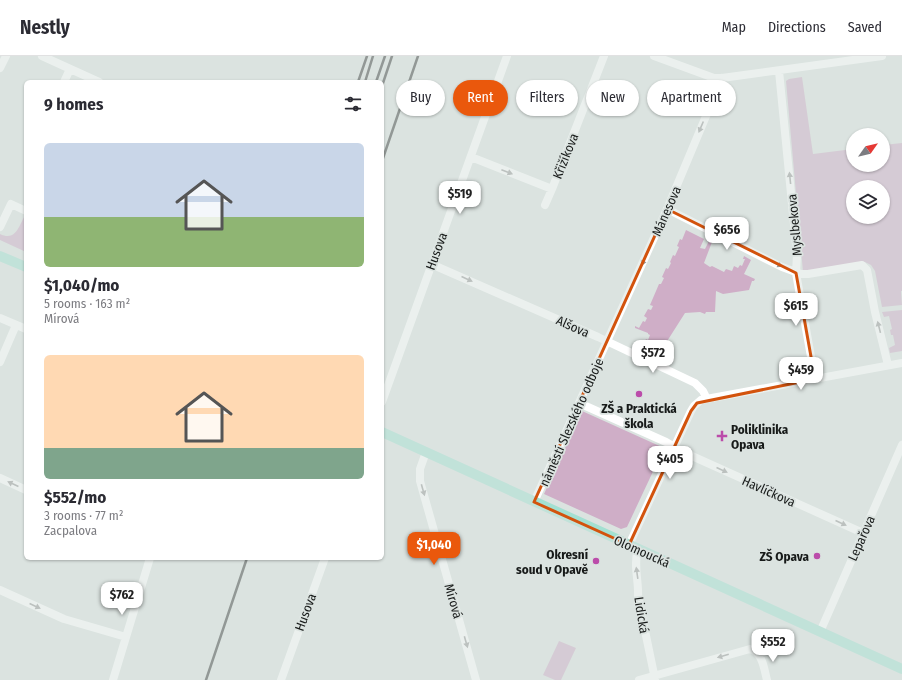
<!DOCTYPE html>
<html lang="en">
<head>
<meta charset="utf-8">
<style>
  :root { --surface:#fff; --page:#f2f2f3; --text:#2b2b33; --muted:#7c7c81; --line:#e1e1e2; --accent:#ea580c }
  body { margin:0; font-family:"Fira Sans Condensed",sans-serif; background:var(--page); color:var(--text); height:100vh; display:flex; flex-direction:column; font-size:15px; white-space:nowrap }
  * { box-sizing:border-box; margin:0 }
  p { font-size:13px; color:var(--muted) }
  .icon { flex:none; width:22px; height:22px; fill:none; stroke:currentColor; stroke-width:2; stroke-linecap:round; stroke-linejoin:round }
  .map { position:relative; flex:1; overflow:hidden }
  .details { position:absolute; left:24px; top:24px; width:360px; height:480px; display:flex; flex-direction:column; background:var(--surface); border-radius:6px; box-shadow:0 1px 3px #0004 }
  .details>* { flex:none }
  .guide { position:absolute; left:396px; top:24px; width:380px; height:36px; display:flex; gap:8px }
  .needle { width:26px; rotate:56deg }
  .tools { position:absolute; left:846px; top:72px; display:grid; gap:8px }
  .tools a { display:grid; place-items:center; width:44px; height:44px; border-radius:50%; background:var(--surface); box-shadow:0 1px 3px #0004; font-size:20px }
  .price { position:absolute; translate:-50% -34px; padding:0 9px; border-radius:8px; background:#fff; color:#222; font-size:13px; line-height:26px; filter:drop-shadow(0 1px 2px #0008) }
  .price::after { content:''; position:absolute; left:50%; top:24px; width:12px; height:9px; margin-left:-6px; background:inherit; clip-path:polygon(0 0,100% 0,50% 100%) }
  .price.on { background:var(--accent); color:#fff }
  ul { padding:0; list-style:none }
  li { display:grid; align-content:center; gap:8px; height:212px; padding:0 20px }
  li span { display:grid; place-items:center; height:124px; border-radius:6px; color:#555 }
  li>.icon { margin-inline-start:auto }
  span .icon { width:72px; height:72px; fill:#fffc; stroke-width:1 }
  li b { font-size:17px }
  h2 { display:flex; justify-content:space-between; align-items:center; height:48px; padding:0 20px; font-size:17px }
  .chip { padding:0 14px; border-radius:18px; background:var(--surface); box-shadow:0 1px 3px #0004; font-size:14px; line-height:36px }
  .chip.on { background:var(--accent); color:#fff }
  header { display:flex; align-items:center; gap:24px; box-sizing:border-box; height:56px; padding:0 20px; background:var(--surface); border-bottom:1px solid var(--line) }
  header strong { font-size:19px }
  nav { display:flex; gap:22px; margin-inline-start:auto; font-size:14px }
  .map>svg:first-child { display:block }
</style>
</head>
<body>
<header>
<strong>Nestly</strong>
<nav><a>Map</a><a>Directions</a><a>Saved</a></nav>
</header>
<div class="map">
<svg width="902" height="624" viewBox="0 0 902 624">
  <rect width="100%" height="100%" fill="#dbe3e0"/>
  <path fill="#cfaec7" fill-rule="evenodd" d="M802,21L813,98L853,93V109H883V89L902,87V235H901L902,249L882,251L875,215L871,209L865,206L817,215L803,216L786,25L789,23ZM853,131H883V161H853Z
    M26,158V196L0,184V178C17,186 19,168 26,158Z
    M686,174L704,183L700,192L705,193L709,185L712,186L704,207L710,211L712,210L724,216L726,213L732,215L734,210L738,212L740,209L742,210L745,203H743L744,200L751,204L744,218L755,223L754,225H752L749,234L723,238L716,235L715,256H706L705,258L700,256L685,257L664,290L652,285L649,292L646,291L645,292L642,291L646,283L648,284L650,279L648,278V277L635,272V270L639,272L643,265L645,266L647,262L644,260L648,253L651,254L653,250L650,249L659,228H661L664,222L662,221L666,212L668,213L671,207L670,206L673,199L675,200L679,191L677,190L680,183L682,184Z
    M902,254V295L890,297L889,292L895,289L893,279H891L890,274L892,273L889,260L884,261L882,256Z
    M582,355L664,392L627,471L621,473L544,438Z
    M559,585L576,592L561,624H555L543,619Z"/>
  <g fill="none" stroke-linecap="round" stroke-linejoin="round">
    <path stroke="#fff" stroke-width="8" d="M42,0L99,26
      M654,0L714,22H722L882,0
      M0,12L6,0
      M779,15L797,199L796,217L815,323
      M64,26L70,13
      M471,101L552,133L604,0
      M545,149L552,133
      M667,153L782,211L801,218H808L862,209L867,214L875,256L888,309
      M0,171L11,148L26,155
      M431,208L598,281L695,327L703,335L707,343
      M0,262L26,273
      M0,306L16,269
      M382,346L507,0
      M579,347L666,386L683,396L863,477
      M426,396L420,413V425L476,624
      M0,422L26,434
      M534,446L667,153L722,22
      M629,489L691,355L694,350L701,344L902,307
      M638,493C633,509 639,525 638,541L655,623
      M0,534L64,563L126,581
      M820,576L902,389
      M759,598L784,587
      M113,624L150,502
      M281,624L325,502
      M639,624L750,593C763,597 764,613 767,624"/>
    <path stroke="#a3e0d1" stroke-width="10" d="M0,200L26,211
      M382,376L902,613"/>
    <path stroke="#3a3d3c" stroke-width="2.5" d="M358,26L367,0
      M365,26L373,0
      M376,26L385,0
      M382,30L392,0
      M382,105L418,0
      M206,624L247,502"/>
  </g>
  <defs><path id="oneway-solid" d="M-6-.8H1V-3.2L6.5 0L1 3.2V.8H-6Z"/></defs>
  <g fill="#979898">
    <use href="#oneway-solid" transform="translate(701 71) rotate(113)"/>
    <use href="#oneway-solid" transform="translate(507 116) rotate(21)"/>
    <use href="#oneway-solid" transform="translate(790 122) rotate(-96)"/>
    <use href="#oneway-solid" transform="translate(644 204) rotate(114)"/>
    <use href="#oneway-solid" transform="translate(777 208) rotate(26)"/>
    <use href="#oneway-solid" transform="translate(467 223) rotate(24)"/>
    <use href="#oneway-solid" transform="translate(879 271) rotate(-104)"/>
    <use href="#oneway-solid" transform="translate(722 414) rotate(24)"/>
    <use href="#oneway-solid" transform="translate(13 428) rotate(-155)"/>
    <use href="#oneway-solid" transform="translate(423 434) rotate(74)"/>
    <use href="#oneway-solid" transform="translate(841 467) rotate(24)"/>
    <use href="#oneway-solid" transform="translate(637 517) rotate(-98)"/>
    <use href="#oneway-solid" transform="translate(35 550) rotate(25)"/>
    <use href="#oneway-solid" transform="translate(466 586) rotate(74)"/>
    <use href="#oneway-solid" transform="translate(723 600) rotate(164)"/>
  </g>
  <path d="M0 0H902V624H0ZM667,153L796,217L815,323L697,347L691,355L629,489L534,446Z" fill="#dbe3e0" fill-opacity=".55" fill-rule="evenodd"/>
  <path fill="none" stroke="#d3530d" stroke-width="3" stroke-linejoin="round" d="M667,153L796,217L815,323L697,347L691,355L629,489L534,446Z"/>
  <g fill="#bb4caa" stroke="#dbe3e0" stroke-width="1.5">
    <circle cx="639" cy="338" r="4"/>
    <path d="M720 374h4v4h4v4h-4v4h-4v-4h-4v-4h4z"/>
    <circle cx="817" cy="500" r="4"/>
    <circle cx="596" cy="505" r="4"/>
  </g>
  <g text-anchor="middle" stroke-width="3.5" stroke-linejoin="round" paint-order="stroke">
    <g font-size="13" fill="#171a19" stroke="#dbe3e0">
      <text transform="translate(565 100) rotate(-68)" y="5">Křižíkova</text>
      <text transform="translate(666 155) rotate(-66)" y="5">Mánesova</text>
      <text transform="translate(794 169) rotate(-95)" y="5">Myslbekova</text>
      <text transform="translate(436 195) rotate(-70)" y="5">Husova</text>
      <text transform="translate(573 270) rotate(24)" y="5">Alšova</text>
      <text transform="translate(571 366) rotate(-66)" y="5">náměstí Slezského odboje</text>
      <text transform="translate(769 435) rotate(24)" y="5">Havlíčkova</text>
      <text transform="translate(861 482) rotate(-66)" y="5">Lepařova</text>
      <text transform="translate(642 495) rotate(24)" y="5">Olomoucká</text>
      <text transform="translate(454 545) rotate(74)" y="5">Mírová</text>
      <text transform="translate(305 556) rotate(-70)" y="5">Husova</text>
      <text transform="translate(642 559) rotate(81)" y="5">Lidická</text>
    </g>
    <g font-size="13" font-weight="bold" fill="#171a19" stroke="#dbe3e0" text-anchor="end">
      <text x="639" y="357" text-anchor="middle">ZŠ a Praktická<tspan x="639" dy="15">škola</tspan></text>
      <text x="731" y="378" text-anchor="start">Poliklinika<tspan x="731" dy="15">Opava</tspan></text>
      <text x="588" y="503">Okresní<tspan x="588" dy="15">soud v Opavě</tspan></text>
      <text x="809" y="505">ZŠ Opava</text>
    </g>
  </g>
</svg>
<div class="tools">
<a><svg class="needle" viewBox="-14 -14 28 28"><path d="M0-13l5 13h-10z" fill="#e53935"/><path d="M0 13l5-13h-10z" fill="#7c7c81"/></svg></a>
<a><svg class="icon" aria-label="layers" viewBox="0 0 24 24"><path d="M12 4l9 5-9 5-9-5zM3 14l9 5 9-5"/></svg></a>
</div>
<b class="price" style="left:460px;top:159px">$519</b>
<b class="price" style="left:727px;top:195px">$656</b>
<b class="price" style="left:796px;top:271px">$615</b>
<b class="price" style="left:653px;top:318px">$572</b>
<b class="price" style="left:801px;top:335px">$459</b>
<b class="price" style="left:670px;top:424px">$405</b>
<b class="price on" style="left:434px;top:510px">$1,040</b>
<b class="price" style="left:122px;top:560px">$762</b>
<b class="price" style="left:773px;top:607px">$552</b>
<div class="guide">
<a class="chip">Buy</a>
<a class="chip on">Rent</a>
<a class="chip">Filters</a>
<a class="chip">New</a>
<a class="chip">Apartment</a>
</div>
<section class="details">
<h2>9 homes<svg class="icon" aria-label="filters" viewBox="0 0 24 24"><path d="M4 7h16M4 17h16"/><circle cx="9" cy="7" r="2"/><circle cx="15" cy="17" r="2"/></svg></h2>
<ul>
<li><span style="background:linear-gradient(#c9d6e8 60%,#8fb573 0)"><svg class="icon" aria-label="home" viewBox="0 0 24 24"><path d="M3 11l9-7 9 7M6 9v11h12V9"/></svg></span><div><b>$1,040/mo</b><p>5 rooms · 163 m²</p><p>Mírová</p></div></li>
<li><span style="background:linear-gradient(#ffd9b3 75%,#7fa58c 0)"><svg class="icon" aria-label="home" viewBox="0 0 24 24"><path d="M3 11l9-7 9 7M6 9v11h12V9"/></svg></span><div><b>$552/mo</b><p>3 rooms · 77 m²</p><p>Zacpalova</p></div></li>
</ul>
</section>
</div>
</body>
</html>
